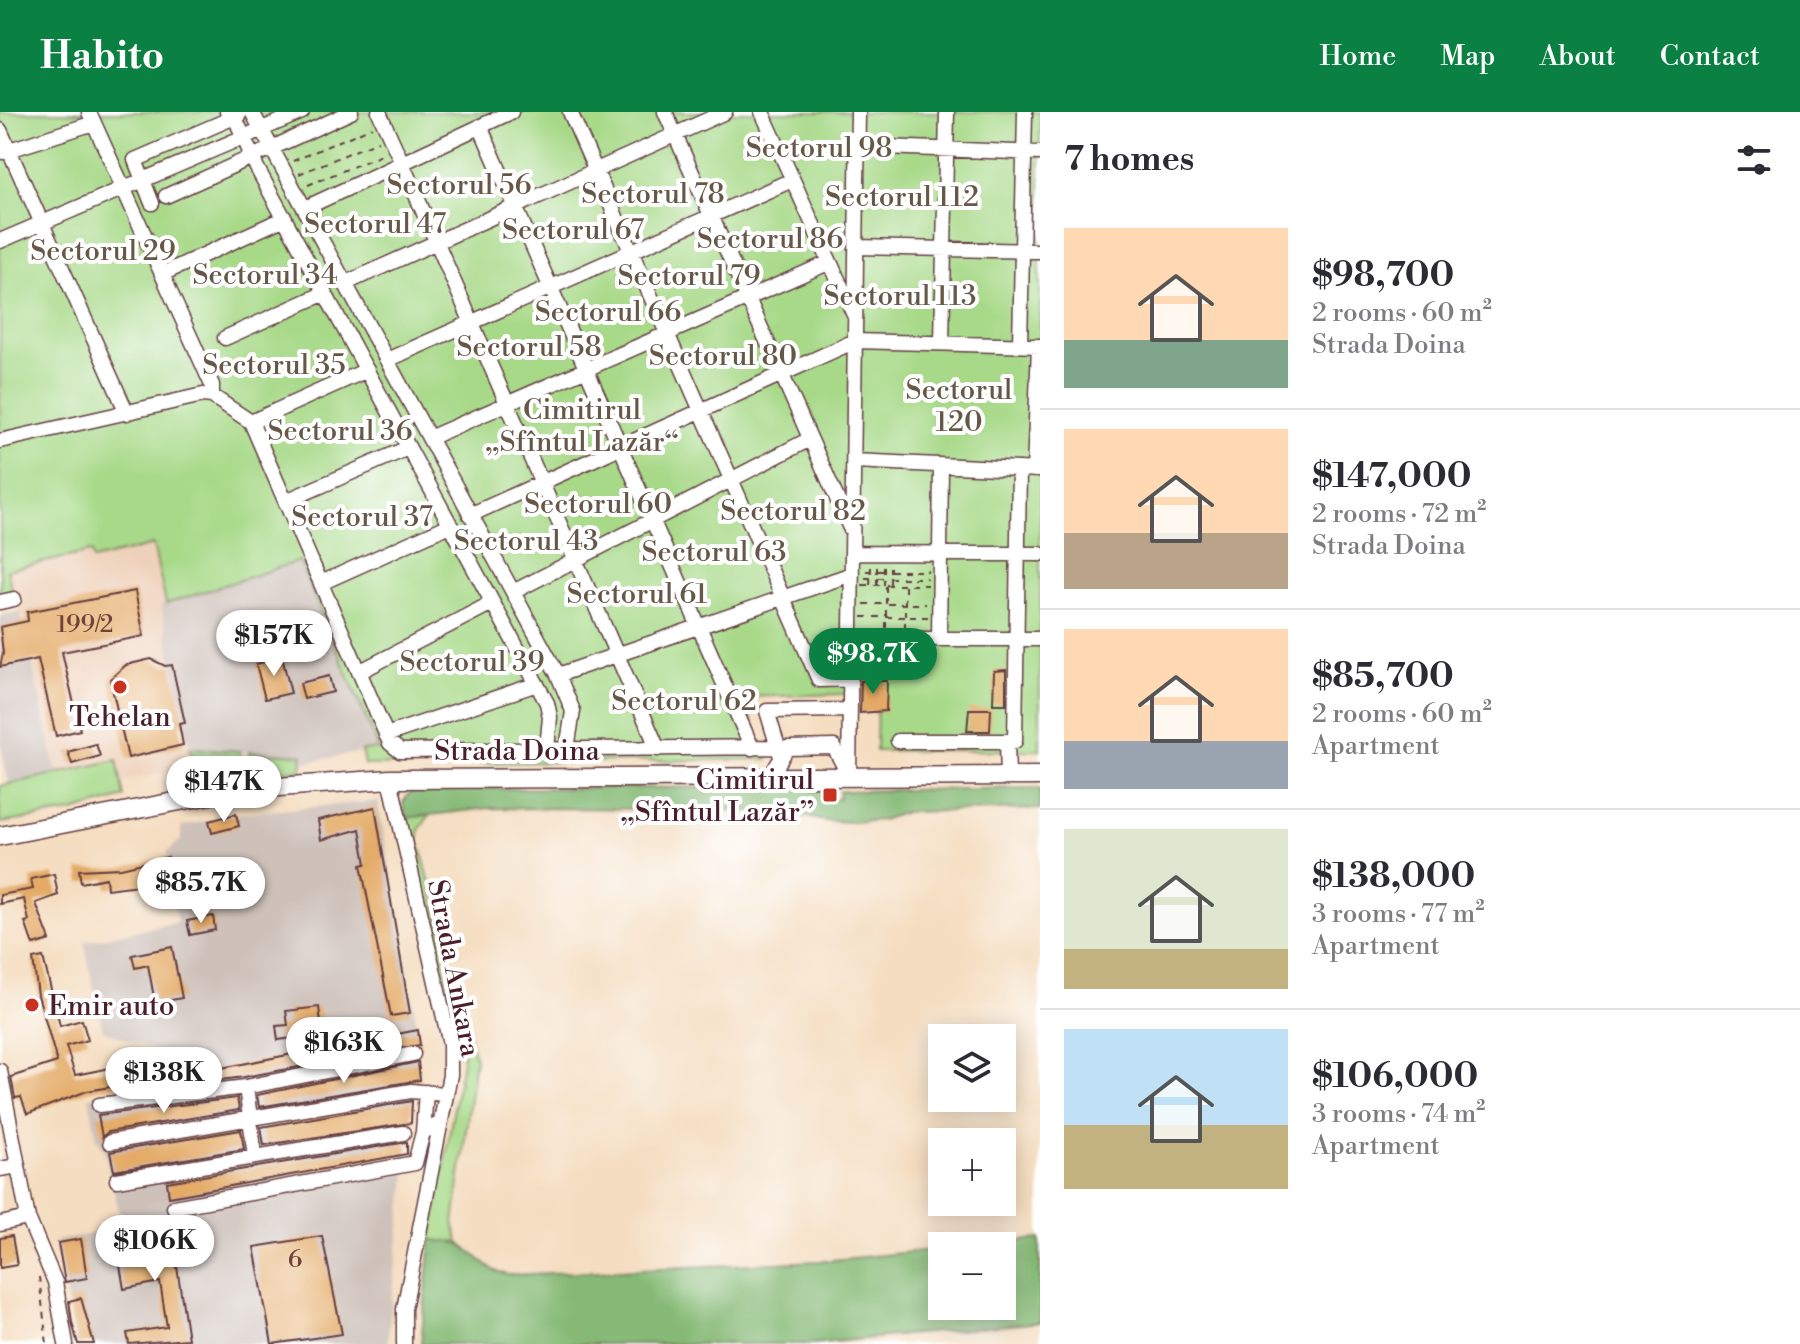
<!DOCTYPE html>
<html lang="en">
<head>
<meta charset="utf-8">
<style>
  :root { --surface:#fff; --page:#f7f7f7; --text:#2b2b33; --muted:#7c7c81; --line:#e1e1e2; --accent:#0b8043 }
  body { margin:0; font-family:"Libre Bodoni",serif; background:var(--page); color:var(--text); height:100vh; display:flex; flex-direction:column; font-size:30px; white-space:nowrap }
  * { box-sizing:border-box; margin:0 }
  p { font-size:26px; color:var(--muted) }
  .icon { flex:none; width:44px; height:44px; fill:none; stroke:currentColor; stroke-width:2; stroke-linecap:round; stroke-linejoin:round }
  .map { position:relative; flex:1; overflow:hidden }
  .side { display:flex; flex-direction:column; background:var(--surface); width:760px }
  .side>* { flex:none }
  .fabs { position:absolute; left:928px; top:912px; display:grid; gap:16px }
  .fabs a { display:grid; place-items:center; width:88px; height:88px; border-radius:0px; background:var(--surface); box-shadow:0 4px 20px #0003; font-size:40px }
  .price { position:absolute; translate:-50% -68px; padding:0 18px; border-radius:28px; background:#fff; color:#222; font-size:26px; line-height:52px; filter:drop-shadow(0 2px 4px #0008) }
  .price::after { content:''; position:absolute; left:50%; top:48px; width:24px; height:18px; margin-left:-12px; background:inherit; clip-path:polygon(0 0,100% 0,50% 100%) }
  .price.current { background:var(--accent); color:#fff }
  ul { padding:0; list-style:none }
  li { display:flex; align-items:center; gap:24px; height:200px; padding:0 24px }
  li+li { border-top:2px solid var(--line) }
  li span { display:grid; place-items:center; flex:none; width:224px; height:160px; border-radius:0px; color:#555 }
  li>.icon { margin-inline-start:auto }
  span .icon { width:96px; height:96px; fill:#fffc; stroke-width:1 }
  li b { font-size:34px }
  h2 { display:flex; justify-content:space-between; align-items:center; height:96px; padding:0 24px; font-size:34px }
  header { display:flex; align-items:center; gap:48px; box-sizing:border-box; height:112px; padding:0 40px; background:var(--accent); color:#fff }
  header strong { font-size:38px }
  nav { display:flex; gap:44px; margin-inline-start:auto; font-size:28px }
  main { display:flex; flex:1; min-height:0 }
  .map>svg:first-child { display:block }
</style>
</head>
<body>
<header>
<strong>Habito</strong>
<nav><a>Home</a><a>Map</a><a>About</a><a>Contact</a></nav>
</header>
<main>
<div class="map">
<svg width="1040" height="1232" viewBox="0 0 1040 1232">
  <rect width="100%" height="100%" fill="#fff"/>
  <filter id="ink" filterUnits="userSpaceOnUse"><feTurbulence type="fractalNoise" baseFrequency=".0125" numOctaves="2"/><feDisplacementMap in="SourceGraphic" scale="16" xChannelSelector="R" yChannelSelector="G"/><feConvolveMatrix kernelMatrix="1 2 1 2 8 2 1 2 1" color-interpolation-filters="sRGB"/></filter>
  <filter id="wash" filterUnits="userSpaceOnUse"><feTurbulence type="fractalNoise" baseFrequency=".006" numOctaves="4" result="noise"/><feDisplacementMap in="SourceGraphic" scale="32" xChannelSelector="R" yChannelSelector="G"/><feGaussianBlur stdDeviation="1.8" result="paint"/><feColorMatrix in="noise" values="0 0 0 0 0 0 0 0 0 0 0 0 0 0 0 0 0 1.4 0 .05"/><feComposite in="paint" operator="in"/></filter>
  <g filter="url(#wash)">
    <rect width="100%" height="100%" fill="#f4ddc0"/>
    <path fill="#eed1ba" d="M153,433L166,492L161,494L194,654L122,670L117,648L57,661L19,493L14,487L7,459L91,440L93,448Z"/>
    <path fill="#cec1ba" d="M299,449L379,637L303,651L302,643L190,636L161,493Z
      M20,500L57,661L9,672L0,629V504Z
      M378,689L420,933L418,947L421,975L413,986L407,1025L408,1046L387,1232H76L55,1129L123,1116L104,1037L97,1027L89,985L185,967L181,948L103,918L84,830L177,810L167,740L181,728V715L236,702Z"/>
    <path fill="#a7d988" stroke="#787c5a" stroke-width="2" d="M0,0H1040V638L876,639L877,581L742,585L768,647L364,653L362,639L379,637L299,449L166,492L153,433L93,448L91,440L7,458L13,483L0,486Z
      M190,636L240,639L238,660L199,668Z
      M249,640L303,643L301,657L258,661L253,657Z
      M117,648L124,685L73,700L0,711V674Z
      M431,701L419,718V729L475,946L454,1112L459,1131L431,1128L464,937L406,706Z"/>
    <path fill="#85b974" stroke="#686c50" stroke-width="2" d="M801,675L823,679V687H839L840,679L1040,676V697L905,700L882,708L854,710L825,709L790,701L703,697L489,696L406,706L403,691L409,681L421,677Z
      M1040,1127V1210L812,1232H421L431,1128L459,1131L495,1159L508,1163L821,1149L942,1137V1194H1002V1134H970Z"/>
    <g id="blocks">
      <path fill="#e4aa66" d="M135,479L144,524L62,540L80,618L56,624L38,547L0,555L3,541L0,515L28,509L27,500Z
        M282,545L291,581L265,587L256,552Z
        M151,547L165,554L172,553L185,611L179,612L183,633L128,646L110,567L126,553Z
        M1006,558V592H993L994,559Z
        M329,564L333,580L304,587L300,571Z
        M861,569H887L886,599L860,601Z
        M969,597H991L990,619H967Z
        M96,632L100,644L72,652L68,640Z
        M375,695L410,901L391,904L361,753L366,752L360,717L321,728L318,708Z
        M236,702L239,714L212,721L209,709Z
        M168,745L171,764L235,749L238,777L179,789L172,769L107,777L106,766L81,771L79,758L121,756Z
        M54,762L58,783L36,791L50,828L33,833L25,810L29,809L24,787L0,792V783L33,777L31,767Z
        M213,804L215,818L190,823L187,809Z
        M172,835L182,886L155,891L148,853L135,856L132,843Z
        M43,845L60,914L82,908L88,928L66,934L75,963L171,944L175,964L87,979L27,1002L21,985L15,986L11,965L57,950L38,883L33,847Z
        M319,895L324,936L418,918L420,933L244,965L174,974L173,970L199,964L201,960L303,940L300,925L278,928L276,914L288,913L286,899Z
        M418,950L420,968L259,995L257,983Z
        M237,986L239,998L108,1020L102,1025L98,1003Z
        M412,989L411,1011L264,1033L261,1015Z
        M241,1018L244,1037L114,1059L110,1040Z
        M407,1030V1042L169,1085L167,1070Z
        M172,1122L188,1227L129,1232L127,1221L167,1215L160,1170L124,1177L116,1130Z
        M12,1124L17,1153L0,1156V1126Z
        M322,1124L342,1222L272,1232L254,1135Z
        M81,1127L87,1166L65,1170L58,1131Z
        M81,1186L94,1232H78L72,1210L69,1189Z"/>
    </g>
  </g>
  <g filter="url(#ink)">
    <use href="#blocks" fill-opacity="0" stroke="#643c41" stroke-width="2"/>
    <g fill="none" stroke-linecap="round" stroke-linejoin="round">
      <g stroke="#643c41" stroke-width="17">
        <path id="minor" d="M89,0L212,273V284
          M227,0L237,10L257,56L547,591L550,605L547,637
          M252,0L558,563L573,599L567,637
          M379,0L402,51L511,0
          M570,0L819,568L851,567
          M665,0L850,416
          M762,0L854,203
          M480,14L752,636
          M0,18L127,301
          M858,34L1040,41
          M3,40L94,11
          M166,84L351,0
          M152,91L135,48L239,3
          M305,96L402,51L658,637
          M0,129L302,0
          M857,135L1040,139
          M162,162L285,106
          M346,171L725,0
          M225,226L325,181
          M942,230L947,0
          M1020,233L1025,0
          M387,248L792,68
          M251,310L367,258
          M429,326L828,151
          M0,329L203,283L212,284L251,310L390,631L400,639L778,635
          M854,349L1040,358
          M1034,358L1039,234
          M286,389L408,336
          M470,403L855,229L1040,234
          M852,441L1040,442
          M321,471L450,413
          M513,480L810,327
          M0,490L14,487
          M851,527H1040
          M939,527L941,354
          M359,560L492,491
          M558,563L852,462
          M386,623L537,572
          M898,629H1015L1019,357
          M1007,629L1008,665
          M781,645L767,599L850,598
          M771,664L787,636L834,635L847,660
          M849,664L858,0
          M390,667L450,932V963L404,1197V1232
          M0,959L18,1054
          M99,993L246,975
          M423,1020L426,980
          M110,1030L411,979L444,982
          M255,1045L403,1021
          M0,1057L18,1054L28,1106L55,1170L66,1232
          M117,1068L255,1045L246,975L413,942
          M174,1095L415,1051L423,1020L439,1012
          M0,1112L28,1106"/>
      </g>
      <g stroke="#643c41" stroke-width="21">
        <path id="major" d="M0,724L236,678L390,667L1040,664"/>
      </g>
      <path stroke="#643c41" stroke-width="2" stroke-dasharray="6 6" stroke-linecap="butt" d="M293,49L372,15
        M299,62L378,29
        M308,73L384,42
        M866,459H928
        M865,466H927
        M890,472V455
        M862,473H928
        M870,473L871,455
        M877,473V455
        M884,473V455
        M864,492H926
        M862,505H928
        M886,516V474
        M905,516V474
        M39,1165L47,1232"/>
      <use href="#minor" stroke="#fff" stroke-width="14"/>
      <use href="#major" stroke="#fff" stroke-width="18"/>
    </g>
  </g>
  <g fill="#c8321e" stroke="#fff" stroke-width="3">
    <circle cx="120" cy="575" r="8"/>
    <rect x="822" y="675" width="16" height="16" rx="4"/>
    <circle cx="32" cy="893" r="8"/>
  </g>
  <g text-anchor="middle" stroke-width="8" stroke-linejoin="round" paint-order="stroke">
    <g font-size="24" fill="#70423a">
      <text x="85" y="520">199/2</text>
      <text x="295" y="1155">6</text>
    </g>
    <g font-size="28" fill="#665747" stroke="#fff">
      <text x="819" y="45">Sectorul 98</text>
      <text x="459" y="82">Sectorul 56</text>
      <text x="653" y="91">Sectorul 78</text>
      <text x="902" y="94">Sectorul 112</text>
      <text x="375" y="121">Sectorul 47</text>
      <text x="573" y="127">Sectorul 67</text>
      <text x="770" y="136">Sectorul 86</text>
      <text x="103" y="148">Sectorul 29</text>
      <text x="265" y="172">Sectorul 34</text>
      <text x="689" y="173">Sectorul 79</text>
      <text x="900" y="193">Sectorul 113</text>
      <text x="608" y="209">Sectorul 66</text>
      <text x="529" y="244">Sectorul 58</text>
      <text x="723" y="253">Sectorul 80</text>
      <text x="274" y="262">Sectorul 35</text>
      <text x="959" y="287">Sectorul<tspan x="959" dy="32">120</tspan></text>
      <text x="582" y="307">Cimitirul<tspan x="582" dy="32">„Sfîntul Lazăr“</tspan></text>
      <text x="340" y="328">Sectorul 36</text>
      <text x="598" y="401">Sectorul 60</text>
      <text x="793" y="408">Sectorul 82</text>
      <text x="362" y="414">Sectorul 37</text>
      <text x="526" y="438">Sectorul 43</text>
      <text x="714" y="449">Sectorul 63</text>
      <text x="637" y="491">Sectorul 61</text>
      <text x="472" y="559">Sectorul 39</text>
      <text x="684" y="598">Sectorul 62</text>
    </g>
    <g font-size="28" fill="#4a1f2b" stroke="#fff">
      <text x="120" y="614">Tehelan</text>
      <text x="814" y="677" text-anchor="end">Cimitirul<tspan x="814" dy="32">„Sfîntul Lazăr”</tspan></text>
      <text x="48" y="903" text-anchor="start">Emir auto</text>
    </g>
    <g font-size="28" fill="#4a1f2b" stroke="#fff">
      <text x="517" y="648">Strada Doina</text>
      <text transform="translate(455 856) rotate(79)" y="10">Strada Ankara</text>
    </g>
  </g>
</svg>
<div class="fabs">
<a><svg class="icon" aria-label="layers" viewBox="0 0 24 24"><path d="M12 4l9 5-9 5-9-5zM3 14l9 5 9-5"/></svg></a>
<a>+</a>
<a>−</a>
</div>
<b class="price" style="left:274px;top:566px">$157K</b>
<b class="price current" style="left:873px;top:584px">$98.7K</b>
<b class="price" style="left:224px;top:712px">$147K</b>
<b class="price" style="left:201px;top:813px">$85.7K</b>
<b class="price" style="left:344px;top:973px">$163K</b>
<b class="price" style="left:164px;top:1003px">$138K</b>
<b class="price" style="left:155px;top:1171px">$106K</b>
</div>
<section class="side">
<h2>7 homes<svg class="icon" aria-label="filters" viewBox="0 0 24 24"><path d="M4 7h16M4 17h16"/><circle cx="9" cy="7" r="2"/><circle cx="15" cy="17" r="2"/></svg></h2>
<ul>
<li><span style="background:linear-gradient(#ffd9b3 70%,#7fa58c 0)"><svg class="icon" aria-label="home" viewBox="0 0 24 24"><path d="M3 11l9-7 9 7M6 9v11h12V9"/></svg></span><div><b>$98,700</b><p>2 rooms · 60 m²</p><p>Strada Doina</p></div></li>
<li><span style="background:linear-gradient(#ffd9b3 65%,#b9a48a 0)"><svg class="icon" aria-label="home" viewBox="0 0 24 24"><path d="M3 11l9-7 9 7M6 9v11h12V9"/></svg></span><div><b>$147,000</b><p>2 rooms · 72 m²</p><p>Strada Doina</p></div></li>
<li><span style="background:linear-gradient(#ffd9b3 70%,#9aa5b1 0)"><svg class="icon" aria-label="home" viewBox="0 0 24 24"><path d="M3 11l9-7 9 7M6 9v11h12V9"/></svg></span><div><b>$85,700</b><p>2 rooms · 60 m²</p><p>Apartment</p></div></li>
<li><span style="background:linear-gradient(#dfe7d0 75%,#c2b280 0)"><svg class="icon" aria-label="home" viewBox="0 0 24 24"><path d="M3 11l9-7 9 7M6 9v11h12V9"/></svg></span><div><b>$138,000</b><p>3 rooms · 77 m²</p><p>Apartment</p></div></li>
<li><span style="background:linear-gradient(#bfe0f5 60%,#c2b280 0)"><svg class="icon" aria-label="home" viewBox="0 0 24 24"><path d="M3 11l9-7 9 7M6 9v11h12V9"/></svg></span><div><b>$106,000</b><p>3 rooms · 74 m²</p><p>Apartment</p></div></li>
</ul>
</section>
</main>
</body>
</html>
